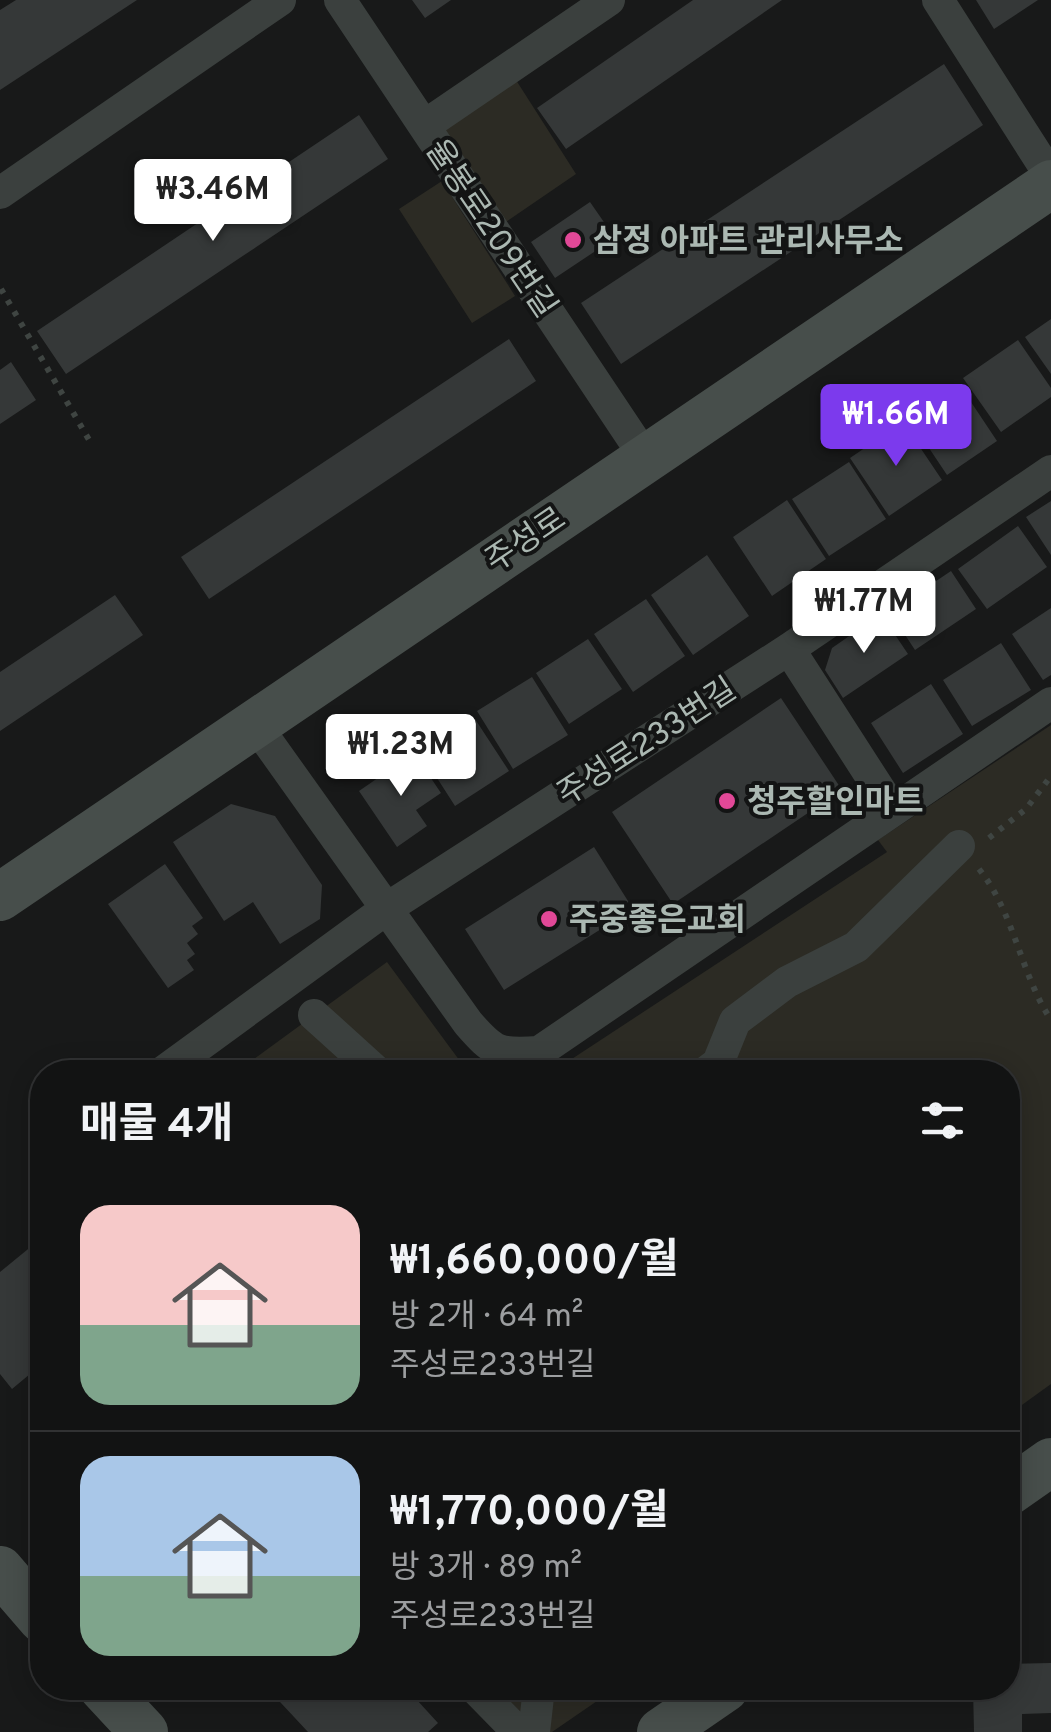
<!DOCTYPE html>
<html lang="ko">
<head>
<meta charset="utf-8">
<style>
  :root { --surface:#121313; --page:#1f2021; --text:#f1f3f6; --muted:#9c9ea0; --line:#313233; --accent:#7c3aed }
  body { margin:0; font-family:Overpass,"Noto Sans KR",sans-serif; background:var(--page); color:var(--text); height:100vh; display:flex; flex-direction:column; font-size:38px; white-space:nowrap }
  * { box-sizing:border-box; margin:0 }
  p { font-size:32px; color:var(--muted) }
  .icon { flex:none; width:55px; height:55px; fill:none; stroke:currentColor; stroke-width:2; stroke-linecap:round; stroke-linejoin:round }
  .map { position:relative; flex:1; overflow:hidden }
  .drawer { position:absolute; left:30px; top:1060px; width:990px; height:640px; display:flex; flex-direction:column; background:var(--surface); border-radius:40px; box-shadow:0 5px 25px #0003,0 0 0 2px var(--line) }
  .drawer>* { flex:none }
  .price { position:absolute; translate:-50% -85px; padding:0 22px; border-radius:10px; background:#fff; color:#222; font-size:32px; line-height:65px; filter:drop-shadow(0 2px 5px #0008) }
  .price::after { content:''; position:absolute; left:50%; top:60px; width:30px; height:22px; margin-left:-15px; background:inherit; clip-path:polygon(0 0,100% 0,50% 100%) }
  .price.active { background:var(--accent); color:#fff }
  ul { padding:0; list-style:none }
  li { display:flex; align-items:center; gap:30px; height:250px; padding:0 50px }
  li+li { border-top:2px solid var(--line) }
  li span { display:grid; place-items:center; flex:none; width:280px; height:200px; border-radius:30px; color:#555 }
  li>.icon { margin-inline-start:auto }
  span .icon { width:120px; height:120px; fill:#fffc; stroke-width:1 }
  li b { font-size:42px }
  h2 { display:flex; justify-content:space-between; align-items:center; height:120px; padding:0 50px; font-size:42px }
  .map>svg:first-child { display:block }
</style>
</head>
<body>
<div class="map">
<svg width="1051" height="1732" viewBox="0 0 1051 1732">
  <rect width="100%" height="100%" fill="#181919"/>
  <path fill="#2c2b24" d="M516,80L576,174L503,224L440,130Z
    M442,181L515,296L472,323L399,209Z
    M1051,725V1384L1008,1415V1072H552L887,852L878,840Z
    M387,962L468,1072H236Z
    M484,1688H616L552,1732H520Z"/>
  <path fill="#353838" d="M16,0H137L0,90V10Z
    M412,0H451L425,18Z
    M693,0H782L566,149L537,108Z
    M976,0H1038L994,29Z
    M944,64L983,125L621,364L581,303Z
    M359,115L388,159L66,374L37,331Z
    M590,202L615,238L555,278L531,242Z
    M1051,319V374L1025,337Z
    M509,339L536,381L209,599L181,557Z
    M1018,340L1051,388V397L1001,432L963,378Z
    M11,362L36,400L0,424V370Z
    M959,384L997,441L947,475L909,418Z
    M903,422L942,480L889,516L850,458Z
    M849,462L886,519L829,556L792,499Z
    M787,500L826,559L772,596L733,537Z
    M1051,501V555L1026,517Z
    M1018,526L1047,567L987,609L958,569Z
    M707,555L749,616L693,655L651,595Z
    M951,571L976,609L915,650L890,612Z
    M115,595L143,635L0,731V672Z
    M646,599L685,656L633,692L594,634Z
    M1051,608V675L1043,680L1012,634Z
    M881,614L908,654L843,698L825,670L832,648Z
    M588,639L622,689L569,724L536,673Z
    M1001,643L1031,690L972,726L943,680Z
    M532,677L568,735L513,769L477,711Z
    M931,684L963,734L903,773L871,723Z
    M781,698L842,790L673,904L612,812Z
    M475,719L509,771L455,806L421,753Z
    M414,753L441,793L416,810L427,826L397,847L359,791Z
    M231,804L275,816L322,885L320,919L280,944L253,902L224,921L173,842Z
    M594,847L633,909L504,990L465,929Z
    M165,864L203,918L192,926L198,934L187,943L195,954L187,960L194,970L168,988L108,904Z
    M33,1245L42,1257V1364L12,1389L0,1374V1272Z
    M1051,1663V1713L1022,1714V1732H974L973,1688H1008V1664Z
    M267,1688H406L438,1723L428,1732H308Z"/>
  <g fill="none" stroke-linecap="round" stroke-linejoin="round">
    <path stroke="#3f4542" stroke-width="6" stroke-dasharray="5 8" stroke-linecap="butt" d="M1,289L92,445
      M989,838L1026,809L1051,776
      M979,869C1015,914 1020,973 1051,1020"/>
    <path stroke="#3b403e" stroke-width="32" d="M340,0L645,457
      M938,0L1051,177
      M424,126L609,0
      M0,193L280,0
      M789,649L892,809
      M255,724L468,1023C494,1053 499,1055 539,1052L1051,703
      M314,1015L377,1072
      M163,1072L389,907L789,649L1051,471
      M706,1072L718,1063L735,1021L787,982L856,947L959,846
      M475,1688L518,1732
      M534,1732L539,1688"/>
    <path stroke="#474e4b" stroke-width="48" d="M0,897L1051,184
      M1008,1492L1051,1462
      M0,1570L42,1619
      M103,1688L144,1732
      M661,1732L725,1688"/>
  </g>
  <g fill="#e14897" stroke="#131414" stroke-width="4">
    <circle cx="573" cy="240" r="10"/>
    <circle cx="727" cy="801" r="10"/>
    <circle cx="549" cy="919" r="10"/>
  </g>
  <g text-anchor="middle" stroke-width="8" stroke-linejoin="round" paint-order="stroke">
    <g font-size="32" fill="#abb8b2" stroke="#131414">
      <text transform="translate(492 228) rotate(56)" y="11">율봉로209번길</text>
      <text transform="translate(525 539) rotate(-34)" y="11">주성로</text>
      <text transform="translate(646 741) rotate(-33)" y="11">주성로233번길</text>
    </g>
    <g font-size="32" font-weight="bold" fill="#abb8b2" stroke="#131414" text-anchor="start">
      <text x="593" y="251">삼정 아파트 관리사무소</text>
      <text x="747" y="812">청주할인마트</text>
      <text x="569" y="930">주중좋은교회</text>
    </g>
  </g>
</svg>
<b class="price" style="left:213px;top:244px">₩3.46M</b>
<b class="price active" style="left:896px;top:469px">₩1.66M</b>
<b class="price" style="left:864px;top:656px">₩1.77M</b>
<b class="price" style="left:401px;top:799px">₩1.23M</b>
<section class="drawer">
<h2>매물 4개<svg class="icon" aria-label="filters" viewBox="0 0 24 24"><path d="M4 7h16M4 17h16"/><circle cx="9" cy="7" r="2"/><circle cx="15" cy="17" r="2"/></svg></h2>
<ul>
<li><span style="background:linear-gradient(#f6c9c9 60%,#7fa58c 0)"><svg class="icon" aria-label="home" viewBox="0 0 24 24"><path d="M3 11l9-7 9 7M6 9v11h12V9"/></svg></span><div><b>₩1,660,000/월</b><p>방 2개 · 64 m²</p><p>주성로233번길</p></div></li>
<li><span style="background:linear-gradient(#a9c7e8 60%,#7fa58c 0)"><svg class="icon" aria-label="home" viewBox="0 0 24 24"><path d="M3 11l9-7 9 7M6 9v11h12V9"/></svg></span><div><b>₩1,770,000/월</b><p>방 3개 · 89 m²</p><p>주성로233번길</p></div></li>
</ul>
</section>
</div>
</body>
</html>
